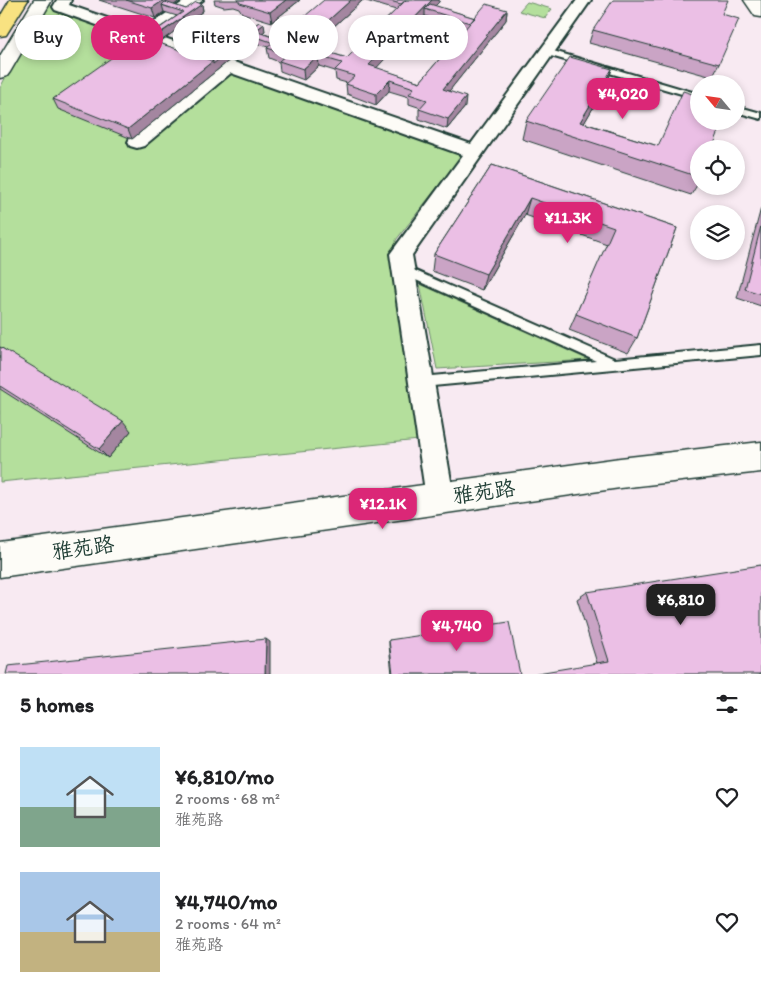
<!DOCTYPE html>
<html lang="en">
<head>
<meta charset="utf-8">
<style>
  :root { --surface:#fff; --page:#f2f2f2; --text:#202124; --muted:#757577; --accent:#db2777 }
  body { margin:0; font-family:Itim,"LXGW WenKai TC",sans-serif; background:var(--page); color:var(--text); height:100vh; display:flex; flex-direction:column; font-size:19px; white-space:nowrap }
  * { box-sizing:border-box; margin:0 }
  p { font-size:16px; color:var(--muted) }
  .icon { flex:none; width:28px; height:28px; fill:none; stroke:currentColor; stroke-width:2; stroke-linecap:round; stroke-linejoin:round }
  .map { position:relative; height:674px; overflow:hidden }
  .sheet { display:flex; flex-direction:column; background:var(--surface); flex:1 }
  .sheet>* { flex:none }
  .hud { position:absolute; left:15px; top:15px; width:500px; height:45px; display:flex; gap:10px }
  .needle { width:32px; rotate:299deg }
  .tools { position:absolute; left:690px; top:75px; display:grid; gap:10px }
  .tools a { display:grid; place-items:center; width:55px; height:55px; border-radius:50%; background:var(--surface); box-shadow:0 2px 8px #0003; font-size:25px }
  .price { position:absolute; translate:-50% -42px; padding:0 11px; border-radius:10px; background:var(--accent); color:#fff; font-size:16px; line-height:32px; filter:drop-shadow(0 1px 2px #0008) }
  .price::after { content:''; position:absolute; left:50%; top:30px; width:15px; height:11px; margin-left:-8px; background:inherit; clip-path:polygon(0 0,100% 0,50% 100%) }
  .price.on { background:#222; color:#fff }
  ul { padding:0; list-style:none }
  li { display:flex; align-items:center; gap:15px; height:125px; padding:0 20px }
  li span { display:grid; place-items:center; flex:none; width:140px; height:100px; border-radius:0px; color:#555 }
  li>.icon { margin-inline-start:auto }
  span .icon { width:60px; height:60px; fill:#fffc; stroke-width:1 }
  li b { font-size:21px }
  h2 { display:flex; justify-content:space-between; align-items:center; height:60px; padding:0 20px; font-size:21px }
  .tag { padding:0 18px; border-radius:22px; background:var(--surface); box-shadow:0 2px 8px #0003; font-size:18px; line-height:45px }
  .tag.on { background:var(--accent); color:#fff }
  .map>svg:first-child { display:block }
</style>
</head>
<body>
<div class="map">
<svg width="761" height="674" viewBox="0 0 761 674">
  <rect width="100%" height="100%" fill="#f8eaf2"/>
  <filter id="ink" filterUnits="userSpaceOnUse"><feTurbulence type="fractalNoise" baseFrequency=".02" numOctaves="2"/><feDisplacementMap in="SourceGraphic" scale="10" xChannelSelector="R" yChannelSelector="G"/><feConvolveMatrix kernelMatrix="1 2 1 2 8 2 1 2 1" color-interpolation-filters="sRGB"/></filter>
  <g filter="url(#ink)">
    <path fill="#b4df9c" stroke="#6a8e68" d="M527,2L552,9L545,18L519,11Z
      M49,5L464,153L396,240L419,440L0,482V88L16,57Z
      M420,284L589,360L437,369Z"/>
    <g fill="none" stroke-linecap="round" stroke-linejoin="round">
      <g stroke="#1f3d34" stroke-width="4">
        <path id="service" d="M544,50H550L699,94V99L544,54Z
          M736,106L761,113V119L736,112Z
          M402,265L615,359L761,345V355L422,387L418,386L416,382L418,378L422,377L596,361L398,272L397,269L398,266Z"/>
      </g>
      <g stroke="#1f3d34" stroke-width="4">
        <path id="minor" d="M57,0H71L69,5L142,30L186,0H203L156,35L471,144L577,0H591L412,255L454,498L450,508L440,512L430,508L426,498L390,254L463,155L231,73L144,146L137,148L130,146L128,142L130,138L217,68L55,10L53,7Z"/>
      </g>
      <g stroke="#1f3d34" stroke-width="3">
        <path id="tertiary" d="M744,0H761V17L755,16Z
          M761,442V472L620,488L0,577V543L620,458Z"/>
      </g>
      <g stroke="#1f3d34" stroke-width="3">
        <path id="secondary" d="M34,0H52L10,72L7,76L0,78V56Z"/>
      </g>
      <g stroke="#1f3d34" stroke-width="3">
        <path id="trunk" d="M10,0H28L6,35L0,36V17Z"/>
      </g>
      <use href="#service" fill="#fdfcf7" fill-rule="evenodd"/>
      <use href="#minor" fill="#fdfcf7" fill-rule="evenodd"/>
      <use href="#tertiary" fill="#fdfcf7" fill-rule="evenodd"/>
      <use href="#secondary" fill="#fdfcf7" fill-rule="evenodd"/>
      <use href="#trunk" fill="#f8e281" fill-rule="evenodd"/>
    </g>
    <path fill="#caa4c5" stroke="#1f3d34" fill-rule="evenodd" d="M99,0H181L174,5L186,9L202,4L203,11L158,43L210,60L259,22L265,31L262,33L278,39L363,0L311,47L347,58L396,10L363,0H439V2L435,6L475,18L507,10L506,20L449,91L465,107L447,129L419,119V109L421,108L409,104V97L389,91L376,105L347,94L346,84L347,83L336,80L335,71L319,66L304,80L280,71L279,62L269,58L267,48L268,47L252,42L132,139L58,109L53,99L177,16L164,12L155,18ZM425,16L465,29L420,82L376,68Z
      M214,0H300L272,22L242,13L239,8L233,6L224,7L215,4Z
      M722,14L719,64L712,77L589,43L593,30Z
      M612,69L606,86L584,123L658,146L699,177V182L691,195L522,139L526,121Z
      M492,165L677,228L637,338L628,353L569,330L607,244L525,215L482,290L432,271L434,254Z
      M761,208V306L737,298Z
      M0,347L131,431L108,458L0,389Z
      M587,592L761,674L597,663L577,599Z
      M389,640L520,674H392L389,645Z"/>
    <path fill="#a486a0" stroke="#1f3d34" d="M164,0H181L170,8L162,5L164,12L155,18L152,8Z
      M286,0H300L272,22L270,12Z
      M351,0H363L303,54L302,44Z
      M432,0H439V2L430,11L425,9V16L369,76V65Z
      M202,4L203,11L150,49L148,42Z
      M507,10L506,20L442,100L443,89Z
      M264,24L265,31L257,37L255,31Z
      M251,35L252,42L132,139L128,129L213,61Z
      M318,56L319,66L304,80L303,69Z
      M612,69L606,86L576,137L580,122Z
      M390,80L389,91L376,105V94Z
      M466,97L465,107L447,129L448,119Z
      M530,198L525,215L482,290L486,274Z
      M123,421L131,431L108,458L99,449Z
      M266,639L270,642V674H265Z"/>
    <path fill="#ebbfe5" stroke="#1f3d34" d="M126,0H164L152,8Z
      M238,0H286L270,12L240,3Z
      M324,0H351L302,44L347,58L406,0H432L369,65L420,82L486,4L507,10L443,89L466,97L448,119L419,109L427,100L409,94L414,88L390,80L376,94L346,84L355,76L335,70L342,63L318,56L303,69L279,61L287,54L267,48Z
      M386,0H406L401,4Z
      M613,0H728L722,14L739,19L719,64L593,30Z
      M165,2L186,9L196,2L202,4L150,40L145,38L183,12L162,5Z
      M430,4L475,18L470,23L425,9Z
      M259,22L264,24L255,31L278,39L274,43L251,35L213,64V61L210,60Z
      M141,37L213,61L128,129L53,99Z
      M570,57L612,69L580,122L658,146L683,91L699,96V121H723L712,149H699V177L526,121Z
      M492,165L677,228L637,338L576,314L614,227L530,198L486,274L434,254Z
      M761,226V294L745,289Z
      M0,347L123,421L99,449L0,386Z
      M761,565V674H532L609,661L587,592Z
      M509,622L520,674H393L389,640Z
      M266,639L265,674H6L8,666Z"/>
  </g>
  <g text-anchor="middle" stroke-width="5" stroke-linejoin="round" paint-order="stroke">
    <g font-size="21" fill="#1f3d34" stroke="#fdfcf7">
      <text transform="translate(484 492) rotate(-8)" y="7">雅苑路</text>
      <text transform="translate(83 548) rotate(-8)" y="7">雅苑路</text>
    </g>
  </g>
</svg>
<div class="tools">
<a><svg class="needle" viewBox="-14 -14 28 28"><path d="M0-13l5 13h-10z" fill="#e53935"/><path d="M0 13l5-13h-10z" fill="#757577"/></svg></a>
<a><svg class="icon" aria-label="locate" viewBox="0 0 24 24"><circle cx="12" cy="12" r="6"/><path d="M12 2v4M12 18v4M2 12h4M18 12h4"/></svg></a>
<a><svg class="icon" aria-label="layers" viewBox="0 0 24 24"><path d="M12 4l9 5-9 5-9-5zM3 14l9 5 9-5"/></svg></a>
</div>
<b class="price" style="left:623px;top:120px">¥4,020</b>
<b class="price" style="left:568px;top:244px">¥11.3K</b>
<b class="price" style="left:383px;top:530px">¥12.1K</b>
<b class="price on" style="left:681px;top:626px">¥6,810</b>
<b class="price" style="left:457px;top:652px">¥4,740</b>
<div class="hud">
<a class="tag">Buy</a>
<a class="tag on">Rent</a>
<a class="tag">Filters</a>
<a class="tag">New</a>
<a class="tag">Apartment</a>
</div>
</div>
<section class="sheet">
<h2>5 homes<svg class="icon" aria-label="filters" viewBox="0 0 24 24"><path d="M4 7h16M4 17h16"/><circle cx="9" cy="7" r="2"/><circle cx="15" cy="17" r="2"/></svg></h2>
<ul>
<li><span style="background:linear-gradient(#bfe0f5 60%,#7fa58c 0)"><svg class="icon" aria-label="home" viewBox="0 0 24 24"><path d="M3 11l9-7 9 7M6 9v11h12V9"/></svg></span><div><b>¥6,810/mo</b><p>2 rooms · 68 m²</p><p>雅苑路</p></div><svg class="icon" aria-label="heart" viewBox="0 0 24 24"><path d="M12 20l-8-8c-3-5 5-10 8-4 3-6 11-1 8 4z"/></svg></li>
<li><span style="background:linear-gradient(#a9c7e8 60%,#c2b280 0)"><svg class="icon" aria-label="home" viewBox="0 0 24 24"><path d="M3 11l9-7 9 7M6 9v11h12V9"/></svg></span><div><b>¥4,740/mo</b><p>2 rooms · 64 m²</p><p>雅苑路</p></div><svg class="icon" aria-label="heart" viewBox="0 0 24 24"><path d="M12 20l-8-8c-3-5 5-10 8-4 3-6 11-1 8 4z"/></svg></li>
</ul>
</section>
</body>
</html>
